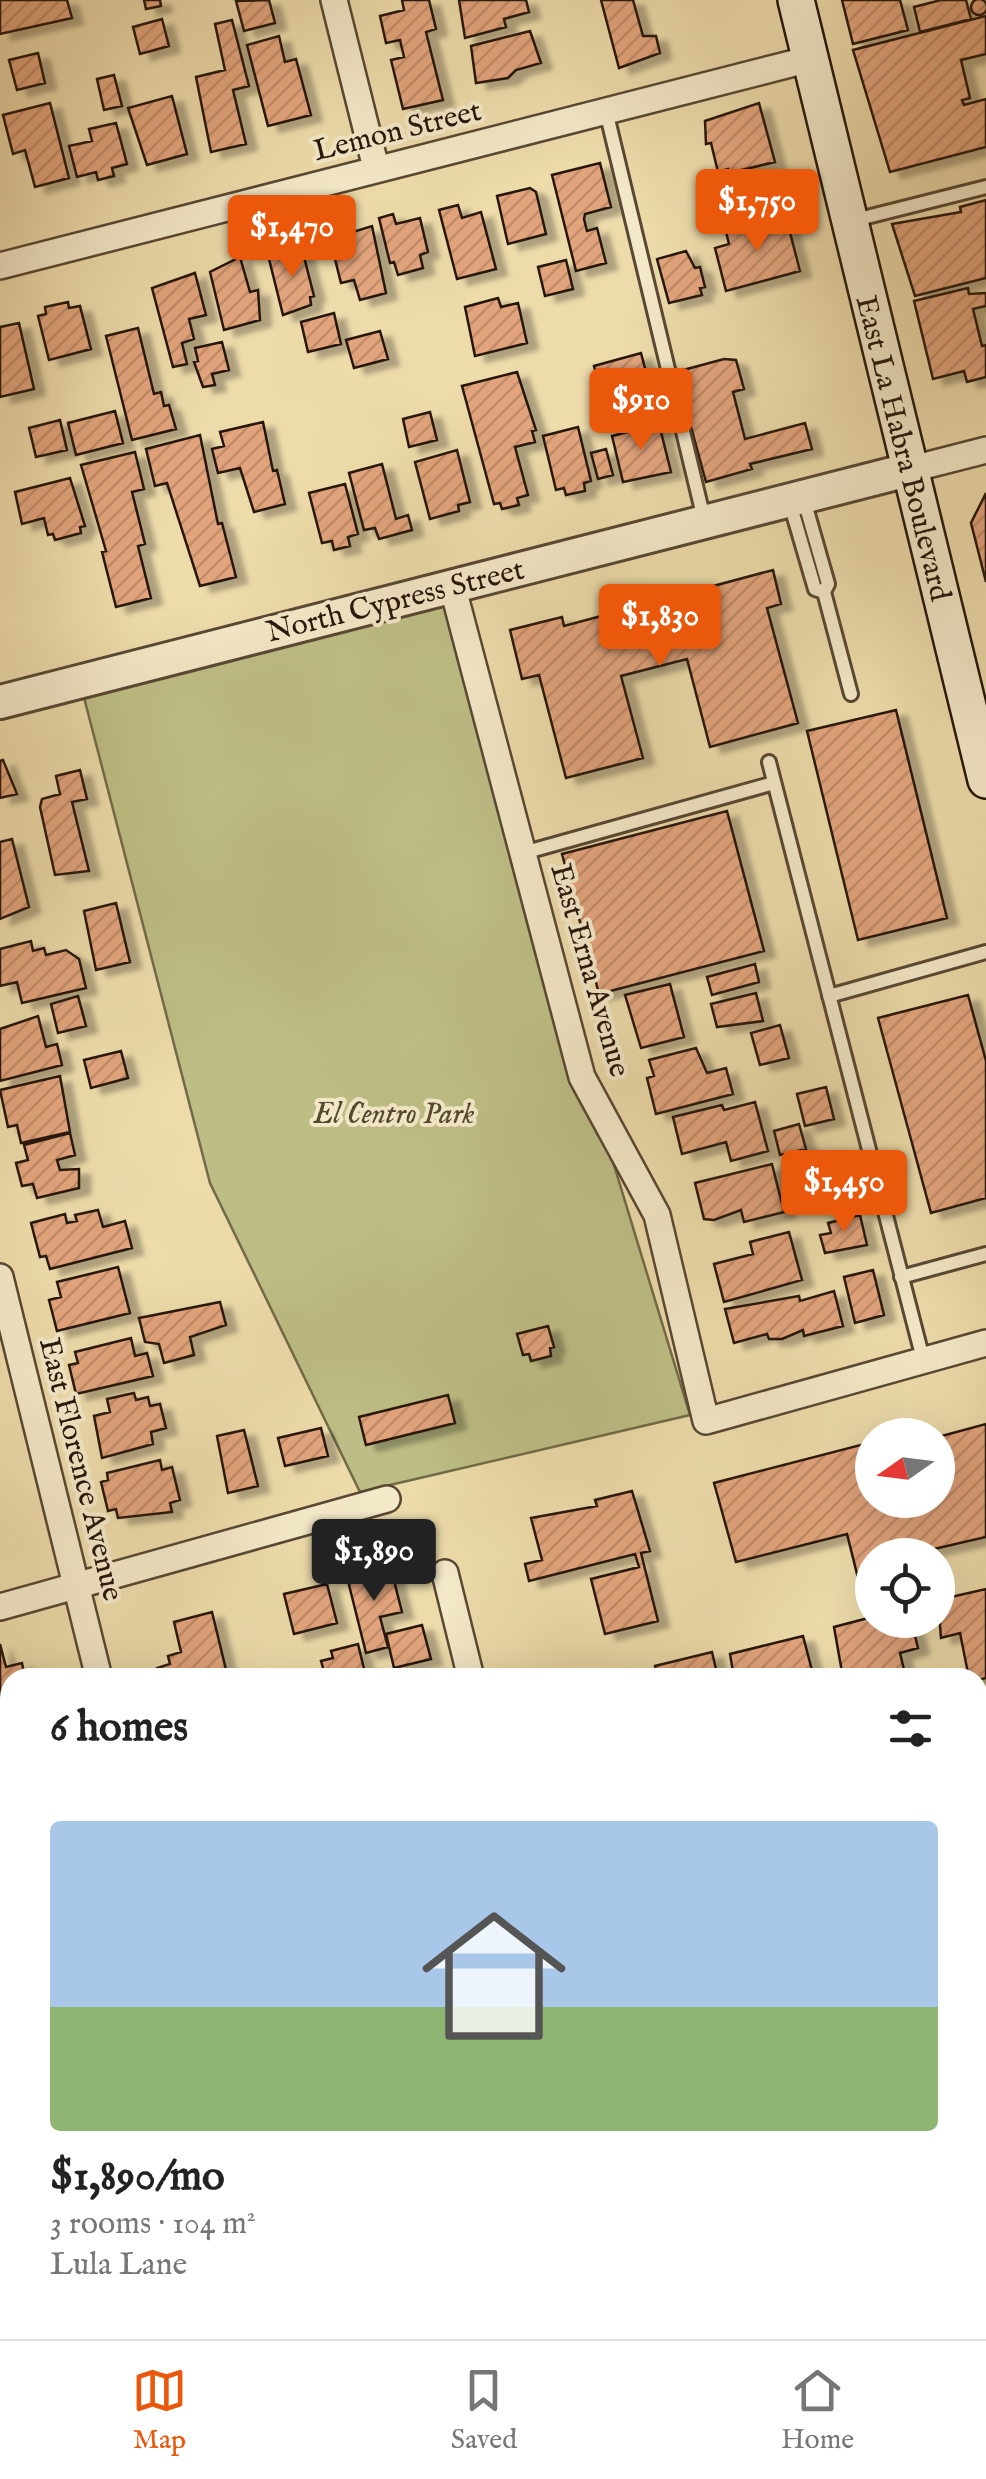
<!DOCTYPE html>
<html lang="en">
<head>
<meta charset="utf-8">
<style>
  :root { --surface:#fff; --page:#f2f2f2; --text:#222; --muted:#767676; --line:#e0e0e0; --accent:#ea580c }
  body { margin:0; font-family:"IM FELL English",serif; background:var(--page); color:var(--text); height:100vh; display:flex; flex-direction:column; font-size:38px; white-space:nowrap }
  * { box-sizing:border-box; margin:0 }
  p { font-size:32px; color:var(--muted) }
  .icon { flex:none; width:55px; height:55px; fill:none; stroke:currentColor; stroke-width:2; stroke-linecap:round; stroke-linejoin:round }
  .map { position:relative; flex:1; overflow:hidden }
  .panel { position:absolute; left:0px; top:1668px; width:988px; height:672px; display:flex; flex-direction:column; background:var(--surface); border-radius:30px 30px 0 0; box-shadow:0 10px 40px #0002 }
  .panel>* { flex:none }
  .needle { width:65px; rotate:256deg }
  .fabs { position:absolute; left:855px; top:1418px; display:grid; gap:20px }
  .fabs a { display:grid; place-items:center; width:100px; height:100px; border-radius:50%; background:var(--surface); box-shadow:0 10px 40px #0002; font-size:50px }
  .price { position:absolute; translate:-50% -85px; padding:0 22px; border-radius:10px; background:var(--accent); color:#fff; font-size:32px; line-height:65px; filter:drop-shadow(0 2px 5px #0008) }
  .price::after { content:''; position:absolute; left:50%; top:60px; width:30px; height:22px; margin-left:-15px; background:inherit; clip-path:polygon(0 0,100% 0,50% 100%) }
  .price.on { background:#222; color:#fff }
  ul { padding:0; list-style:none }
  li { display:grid; align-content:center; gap:20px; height:530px; padding:0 50px }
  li+li { border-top:2px solid var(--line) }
  li span { display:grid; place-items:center; height:310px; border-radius:10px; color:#555 }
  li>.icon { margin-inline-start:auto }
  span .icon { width:180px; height:180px; fill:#fffc; stroke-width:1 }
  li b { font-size:42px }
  h2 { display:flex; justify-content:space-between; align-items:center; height:120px; padding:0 50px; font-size:42px }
  .dock { display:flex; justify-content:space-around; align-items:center; height:140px; border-top:2px solid var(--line); background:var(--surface); font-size:28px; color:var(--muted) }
  .dock a { display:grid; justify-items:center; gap:5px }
  .dock .on { color:var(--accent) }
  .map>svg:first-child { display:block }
</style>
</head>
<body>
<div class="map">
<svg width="986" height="2339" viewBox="0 0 986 2339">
  <defs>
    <pattern id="building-hatch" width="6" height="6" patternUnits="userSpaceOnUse" patternTransform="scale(2.5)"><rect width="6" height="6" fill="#e2a47b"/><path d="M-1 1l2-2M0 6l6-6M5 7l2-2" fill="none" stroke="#c28c69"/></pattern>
    <filter id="shadow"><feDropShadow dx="11" dy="6" stdDeviation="2.5" flood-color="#0004"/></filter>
  </defs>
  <rect width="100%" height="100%" fill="#eddbaa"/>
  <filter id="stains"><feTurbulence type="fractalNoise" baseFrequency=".002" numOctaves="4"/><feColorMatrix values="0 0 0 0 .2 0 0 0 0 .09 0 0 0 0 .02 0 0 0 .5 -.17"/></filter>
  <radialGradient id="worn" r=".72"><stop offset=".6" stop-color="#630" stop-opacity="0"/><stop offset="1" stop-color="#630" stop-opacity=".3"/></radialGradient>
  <path fill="#bdbe85" stroke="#726a48" stroke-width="2.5" d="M444,606L690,1415L360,1492L210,1183L81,686Z"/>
  <path fill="url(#building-hatch)" stroke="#26160b" stroke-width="2.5" filter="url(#shadow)" d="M971 7a8 8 0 1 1 16 0a8 8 0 1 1-16 0Z
    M0,0H67L72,18L0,34Z
    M144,0H160L161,6L146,9Z
    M269,0L275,23L244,31L236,1Z
    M402,0H429L436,29L426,32L443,100L403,109L391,60L404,57L400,40L386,43L380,16L404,10Z
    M459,0H526L529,12L504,19L506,27L465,38Z
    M601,0H633L643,36H656L660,53L619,68Z
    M842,0H900L908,30L853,44Z
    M941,0H966L971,19L920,32L914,7Z
    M986,16V54L961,60L970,98L962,100L964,105L986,99V147L890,172L853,50Z
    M162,19L169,46L140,54L133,27Z
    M232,20L249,86L233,90L246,144L211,152L196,77L225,70L215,24Z
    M530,31L541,63L516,70L508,78L476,83L471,46Z
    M279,36L285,62L296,59L311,115L268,126L247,45Z
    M38,53L45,83L17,90L9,60Z
    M114,75L122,106L104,110L97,79Z
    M172,96L187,154L147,165L128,108Z
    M50,103L69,178L35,187L25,150L13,154L3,115Z
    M759,103L775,162L729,173L728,169L718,172L711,143L706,144L705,121Z
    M116,123L127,164L112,168L114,176L98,180L96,172L77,177L69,146L92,141L89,129Z
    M600,163L611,207L585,214L584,219L587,231L597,228L606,263L576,271L552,175Z
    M530,188L536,192L546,234L508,244L497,196Z
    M986,200V278L915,296L892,224L961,212L960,207Z
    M458,205L462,218L481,212L496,269L457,279L439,210Z
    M393,214L396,224L420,218L428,252L420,255L423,268L398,275L394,262L390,263L379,218Z
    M786,217L800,271L726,291L715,248L729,244L726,232Z
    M372,226L386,293L360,300L354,280L341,283L330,239Z
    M302,249L314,296L310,297L311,305L283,315L268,255Z
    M686,251L695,268L700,267L705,287L700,288L702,295L669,303L657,259Z
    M240,257L250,292L258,290L260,320L224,330L210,272Z
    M566,260L573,289L545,296L538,267Z
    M195,273L206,315L189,319L194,339L182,343L187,364L173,367L152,288Z
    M968,288L969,294L986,293V306L973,309L982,346L986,345V377L967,382L964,371L933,379L914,301Z
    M498,298L501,307L518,303L527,343L475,356L465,307Z
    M68,302L69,308L80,306L91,349L49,360L38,316L46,314L45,307Z
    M334,313L341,344L308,352L301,322Z
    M19,323L34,389L0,397V327Z
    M138,328L154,394L161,392L164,406L169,405L176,429L132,440L106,336Z
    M380,331L388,359L354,368L346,340Z
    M222,342L229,370L212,374L215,385L203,387L194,362L198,361L195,348Z
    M641,353L653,399L605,411L594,366Z
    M724,359L736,360L744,389L733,392L745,439L805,423L812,449L750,464L752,469L706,482L676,372Z
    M517,372L536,430L532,431L535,442L515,447L528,495L517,498L519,505L502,509L500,503L494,504L462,386Z
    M115,411L123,443L76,455L68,423Z
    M430,412L437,440L409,447L403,419Z
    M60,420L67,450L36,457L29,428Z
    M263,422L273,471L277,470L285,504L254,512L240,468L218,473L212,449L224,446L220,432Z
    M659,424L671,472L623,482L612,436Z
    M578,427L591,481L584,483L585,491L566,495L564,488L556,490L543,436Z
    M200,435L218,524L222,523L236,577L200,586L167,483L155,486L146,449Z
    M606,449L613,475L598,479L591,453Z
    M457,450L470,502L458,505L459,511L430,519L415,462Z
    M135,452L144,489L132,492L145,544L138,546L151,598L116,607L102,552L106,551L81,465Z
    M382,464L396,519L408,515L412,530L379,539L375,528L364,530L349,473Z
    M70,478L85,526L80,527L81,533L55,540L53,534L48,535L44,518L22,524L15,492Z
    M345,484L358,534L348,537L350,546L334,550L332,541L322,543L309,493Z
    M986,493V582L971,523Z
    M773,570L781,604L767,608L798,723L710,747L687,659L621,676L643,758L566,778L539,675L522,679L510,630L562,617L564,626Z
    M896,710L947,918L858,940L807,731Z
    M3,760L17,794L0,798V761Z
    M80,770L87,799L72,802L89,871L55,875L40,807L42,799L60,794L56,776Z
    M727,811L764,951L599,994L562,854Z
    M12,839L29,907L0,919V842Z
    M116,903L130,962L96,970L84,911Z
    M31,941L33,951L44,948L46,955L66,950L79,959L86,988L22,1003L17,982L0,986V949Z
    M755,964L759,982L712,995L707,977Z
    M670,984L684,1037L641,1048L625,995Z
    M756,993L763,1021L717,1027L711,1004Z
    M968,995L986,1061V1198L931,1213L878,1018Z
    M78,996L86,1026L58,1033L51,1004Z
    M38,1016L46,1047L57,1044L62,1065L0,1081V1029Z
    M780,1025L789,1058L760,1065L751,1033Z
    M696,1048L707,1073L726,1068L733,1094L656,1114L647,1078L654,1076L649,1060Z
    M121,1051L128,1078L91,1088L84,1060Z
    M60,1076L70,1132L21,1143L17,1125L8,1127L0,1090Z
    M826,1087L834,1119L805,1126L797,1094Z
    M755,1102L768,1151L731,1161L726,1142L682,1154L673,1117L722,1105L724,1110Z
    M799,1124L806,1149L780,1155L774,1131Z
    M70,1133L75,1155L57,1160L60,1170L79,1169V1188L37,1198L33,1184L22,1186L16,1163L28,1160L24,1145Z
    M772,1164L784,1212L744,1222L741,1210L714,1220L704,1219L695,1183Z
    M847,1167L854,1194L810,1202L805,1179Z
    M98,1210L103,1227L125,1221L132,1248L50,1269L46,1256L40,1257L31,1223L65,1214L67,1223L77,1221L75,1215Z
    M860,1215L867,1245L825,1253L820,1235L831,1233L828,1223Z
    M789,1232L802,1280L724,1302L714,1264L753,1254L750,1242Z
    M118,1267L130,1313L57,1331L49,1300L61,1297L57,1282Z
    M873,1270L884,1315L855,1323L844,1277Z
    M834,1291L843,1326L804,1336L803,1330L782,1339H769L767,1334L734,1343L725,1309L799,1296L800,1301Z
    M220,1302L226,1325L190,1337L194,1355L164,1363L159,1344L145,1342L139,1318Z
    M548,1326L554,1347L550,1348L551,1356L531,1361L529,1354L523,1355L517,1334Z
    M131,1338L135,1356L147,1353L153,1376L76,1394L69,1365L78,1363L75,1352Z
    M134,1393L136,1400L148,1397L150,1406L160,1404L166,1428L151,1432L153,1444L102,1458L94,1416L110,1412L107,1399Z
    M448,1395L455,1423L366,1445L359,1417Z
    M986,1424V1537L908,1555H872V1579L859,1582L847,1534L736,1562L714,1483L872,1442V1500H938V1437Z
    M321,1428L328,1456L285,1466L278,1438Z
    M244,1430L258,1486L228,1493L217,1436Z
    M160,1460L162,1470L172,1467L180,1500L170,1503L172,1512L118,1518L116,1509L108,1511L101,1482L108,1480L107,1473Z
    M632,1491L650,1551L641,1553L658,1621L605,1634L591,1579L639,1567L635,1554L529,1581L525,1564L542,1560L531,1518L597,1506L595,1500Z
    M390,1565L402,1612L380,1617L388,1647L366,1653L347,1577Z
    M327,1584L337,1623L294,1634L284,1594Z
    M986,1589V1678L978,1680L969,1678L960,1633L941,1638L938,1600Z
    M212,1612L228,1678H159L157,1668L170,1664L168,1656L181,1652L174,1622Z
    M872,1617L911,1620L918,1648L900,1653L906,1678H843L834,1627Z
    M422,1625L431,1659L394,1668L386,1634Z
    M803,1636L814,1678H734L730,1654Z
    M0,1644L6,1667L22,1663L25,1678H10V1705L0,1707Z
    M358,1644L365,1673L326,1678L321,1661L333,1658L331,1651Z
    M712,1652L718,1678H658L655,1666Z
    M10,1715V1768L0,1770V1719Z
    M10,1791V1822L0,1825V1794Z
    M986,1953V1987L978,1990V1955Z
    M9,1979L10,2007L0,2009V1982Z
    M10,2044V2072L0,2075V2047Z
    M986,2104V2178L978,2180V2106Z
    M986,2300V2339H961L959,2330H978V2302Z
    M147,2330H176L179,2339H123Z
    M187,2330H234L237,2339H184L182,2331Z
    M885,2333L896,2339H859Z
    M72,2334L81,2339L101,2334L102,2339H62Z"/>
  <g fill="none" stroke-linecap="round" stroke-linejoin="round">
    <g stroke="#584733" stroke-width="18">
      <path id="service" d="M606,111L704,519
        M851,221L986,187
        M789,500L815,589L824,592
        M804,500L828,584L824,592L851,694
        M769,762L923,1359
        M523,853L774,783
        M829,996L986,952
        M901,1277L986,1254
        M723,2330L725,2339"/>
    </g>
    <g stroke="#584733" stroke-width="30">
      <path id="minor" d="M334,0L376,168
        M0,266L810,59
        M908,470L986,450
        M452,585L582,1077L657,1215L706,1421L986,1343
        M0,1277L99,1678
        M445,1573L471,1678
        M0,1607L387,1499
        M978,1715L986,1713
        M304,2330L306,2339
        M926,2330L928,2339"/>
    </g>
    <g stroke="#584733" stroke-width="38">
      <path id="tertiary" d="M0,702L908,470
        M978,2243L986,2241
        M590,2339L628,2330"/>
    </g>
    <g stroke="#26160b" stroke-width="40">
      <path id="secondary" d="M796,0L986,780"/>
    </g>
    <use href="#service" stroke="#f3e8c8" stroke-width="12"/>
    <use href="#minor" stroke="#f3e8c8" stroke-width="25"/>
    <use href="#tertiary" stroke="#f3e8c8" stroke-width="32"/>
    <use href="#secondary" stroke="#f3e8c8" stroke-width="35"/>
  </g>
  <g text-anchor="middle" stroke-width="8" stroke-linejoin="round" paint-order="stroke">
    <g font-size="30" fill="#26160b" stroke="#f3e8c8">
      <text transform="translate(397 130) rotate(-14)" y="10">Lemon Street</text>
      <text transform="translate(904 448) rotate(76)" y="10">East La Habra Boulevard</text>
      <text transform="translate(395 600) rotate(-14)" y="10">North Cypress Street</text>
      <text transform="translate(591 970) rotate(74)" y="10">East Erna Avenue</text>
      <text transform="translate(82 1469) rotate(76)" y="10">East Florence Avenue</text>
    </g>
    <g font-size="30" font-style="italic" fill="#534830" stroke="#f3e8c8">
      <text x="394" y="1123">El Centro Park</text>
    </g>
  </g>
  <rect width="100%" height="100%" filter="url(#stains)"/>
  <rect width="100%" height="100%" fill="url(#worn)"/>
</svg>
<div class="fabs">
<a><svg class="needle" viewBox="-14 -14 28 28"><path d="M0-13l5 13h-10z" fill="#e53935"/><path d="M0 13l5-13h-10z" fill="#767676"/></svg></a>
<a><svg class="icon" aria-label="locate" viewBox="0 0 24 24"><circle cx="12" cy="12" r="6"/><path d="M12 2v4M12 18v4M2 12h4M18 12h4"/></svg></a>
</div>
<b class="price" style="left:757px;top:254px">$1,750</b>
<b class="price" style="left:292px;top:280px">$1,470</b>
<b class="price" style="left:641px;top:453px">$910</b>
<b class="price" style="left:660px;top:669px">$1,830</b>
<b class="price" style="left:844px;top:1235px">$1,450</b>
<b class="price on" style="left:374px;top:1604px">$1,890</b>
<section class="panel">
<h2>6 homes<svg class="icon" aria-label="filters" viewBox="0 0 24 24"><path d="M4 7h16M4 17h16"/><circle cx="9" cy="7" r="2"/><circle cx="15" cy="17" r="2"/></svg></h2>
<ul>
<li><span style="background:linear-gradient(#a9c7e8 60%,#8fb573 0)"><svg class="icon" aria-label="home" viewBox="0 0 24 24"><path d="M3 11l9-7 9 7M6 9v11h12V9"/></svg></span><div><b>$1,890/mo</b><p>3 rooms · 104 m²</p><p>Lula Lane</p></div></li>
</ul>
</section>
</div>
<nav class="dock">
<a class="on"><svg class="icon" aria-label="map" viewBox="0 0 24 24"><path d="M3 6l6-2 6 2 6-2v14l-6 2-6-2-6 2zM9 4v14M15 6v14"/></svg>Map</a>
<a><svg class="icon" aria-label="saved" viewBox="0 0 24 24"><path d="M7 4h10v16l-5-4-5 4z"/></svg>Saved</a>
<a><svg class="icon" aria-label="home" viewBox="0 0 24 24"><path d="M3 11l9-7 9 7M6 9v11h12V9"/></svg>Home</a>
</nav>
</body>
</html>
